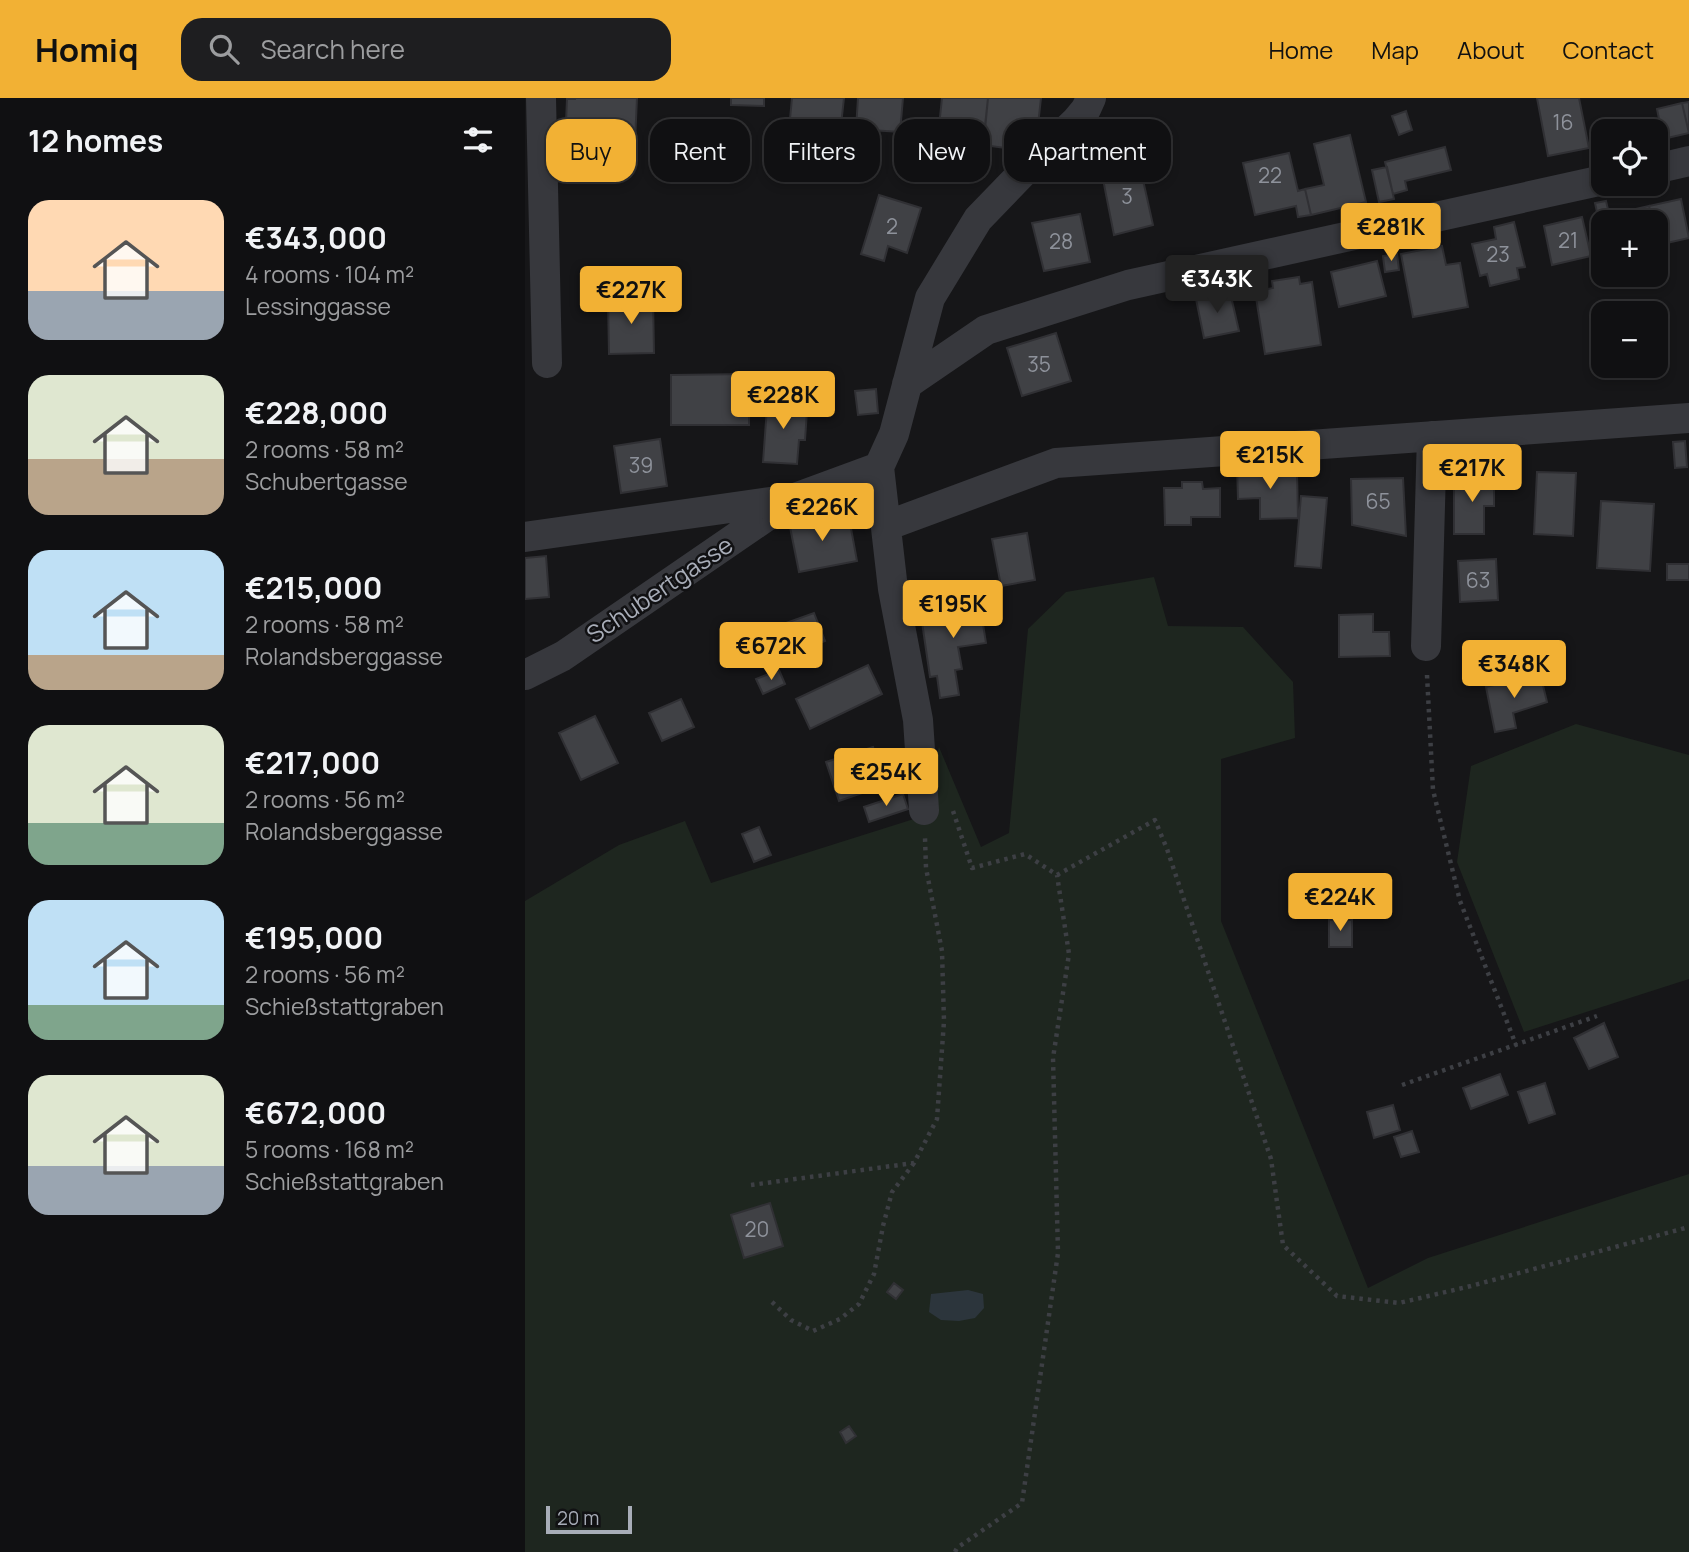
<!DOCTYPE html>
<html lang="en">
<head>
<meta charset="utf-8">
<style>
  :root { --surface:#101012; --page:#1e1e20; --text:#f1f3f6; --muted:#9c9d9f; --line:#303032; --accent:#f2b134 }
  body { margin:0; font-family:Manrope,sans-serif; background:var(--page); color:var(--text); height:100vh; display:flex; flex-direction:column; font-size:26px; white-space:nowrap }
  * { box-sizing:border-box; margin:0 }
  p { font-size:23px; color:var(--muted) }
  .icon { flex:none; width:38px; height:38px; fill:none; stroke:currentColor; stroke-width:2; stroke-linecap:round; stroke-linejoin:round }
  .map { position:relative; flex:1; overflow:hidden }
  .sheet { display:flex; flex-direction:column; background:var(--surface); width:525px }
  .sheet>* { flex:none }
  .hud { position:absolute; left:21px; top:21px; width:665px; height:63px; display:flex; gap:14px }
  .controls { position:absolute; left:1066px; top:21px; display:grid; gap:14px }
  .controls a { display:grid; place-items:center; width:77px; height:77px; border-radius:14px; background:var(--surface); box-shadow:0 4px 10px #0003,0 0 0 2px var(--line); font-size:35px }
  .scale { position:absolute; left:21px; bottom:18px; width:86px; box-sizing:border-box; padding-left:7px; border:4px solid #a8adb8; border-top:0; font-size:19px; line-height:24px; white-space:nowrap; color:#a8adb8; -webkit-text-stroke:5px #111113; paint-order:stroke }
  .price { position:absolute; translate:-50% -60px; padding:0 16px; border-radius:7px; background:var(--accent); color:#111; font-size:23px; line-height:46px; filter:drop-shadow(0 2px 4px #0008) }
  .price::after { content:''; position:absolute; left:50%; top:42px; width:21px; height:16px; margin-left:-10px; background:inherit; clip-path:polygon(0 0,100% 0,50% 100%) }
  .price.on { background:#222; color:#fff }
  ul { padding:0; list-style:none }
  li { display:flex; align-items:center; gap:21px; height:175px; padding:0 28px }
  li span { display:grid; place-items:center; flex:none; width:196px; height:140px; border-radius:21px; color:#555 }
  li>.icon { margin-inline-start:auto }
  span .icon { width:84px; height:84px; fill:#fffc; stroke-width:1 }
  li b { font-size:30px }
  h2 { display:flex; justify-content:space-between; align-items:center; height:84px; padding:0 28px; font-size:30px }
  .tag { padding:0 24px; border-radius:21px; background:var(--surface); box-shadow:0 4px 10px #0003,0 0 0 2px var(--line); font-size:24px; line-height:63px }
  .tag.on { background:var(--accent); color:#111 }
  header { display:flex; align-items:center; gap:42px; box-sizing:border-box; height:98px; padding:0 35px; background:var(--accent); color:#111 }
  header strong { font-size:33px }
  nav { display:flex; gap:38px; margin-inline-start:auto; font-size:24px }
  .search { width:490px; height:63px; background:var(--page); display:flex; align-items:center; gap:18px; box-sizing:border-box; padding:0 24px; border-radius:21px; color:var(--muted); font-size:26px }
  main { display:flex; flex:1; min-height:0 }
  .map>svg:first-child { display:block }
</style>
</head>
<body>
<header>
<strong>Homiq</strong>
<div class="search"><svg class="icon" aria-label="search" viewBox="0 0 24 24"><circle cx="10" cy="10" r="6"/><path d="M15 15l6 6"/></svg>Search here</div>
<nav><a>Home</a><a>Map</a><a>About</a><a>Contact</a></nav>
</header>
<main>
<section class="sheet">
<h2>12 homes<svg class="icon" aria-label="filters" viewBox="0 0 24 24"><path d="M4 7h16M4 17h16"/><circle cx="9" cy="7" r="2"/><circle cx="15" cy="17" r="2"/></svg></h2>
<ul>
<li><span style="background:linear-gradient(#ffd9b3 65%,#9aa5b1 0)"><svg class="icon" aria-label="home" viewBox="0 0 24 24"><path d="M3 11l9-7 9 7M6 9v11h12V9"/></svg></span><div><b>€343,000</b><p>4 rooms · 104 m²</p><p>Lessinggasse</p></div></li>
<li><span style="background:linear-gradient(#dfe7d0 60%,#b9a48a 0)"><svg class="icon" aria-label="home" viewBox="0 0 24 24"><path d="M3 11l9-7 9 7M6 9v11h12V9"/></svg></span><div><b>€228,000</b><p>2 rooms · 58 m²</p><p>Schubertgasse</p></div></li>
<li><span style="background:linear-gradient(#bfe0f5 75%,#b9a48a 0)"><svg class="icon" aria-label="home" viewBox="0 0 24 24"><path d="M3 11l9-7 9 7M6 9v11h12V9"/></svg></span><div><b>€215,000</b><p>2 rooms · 58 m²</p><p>Rolandsberggasse</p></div></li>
<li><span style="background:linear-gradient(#dfe7d0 70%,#7fa58c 0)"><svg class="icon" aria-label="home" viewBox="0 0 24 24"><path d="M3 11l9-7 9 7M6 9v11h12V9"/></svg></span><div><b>€217,000</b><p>2 rooms · 56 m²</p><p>Rolandsberggasse</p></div></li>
<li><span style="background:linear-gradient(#bfe0f5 75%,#7fa58c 0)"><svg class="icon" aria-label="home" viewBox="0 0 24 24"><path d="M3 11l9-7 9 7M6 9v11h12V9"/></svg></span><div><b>€195,000</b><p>2 rooms · 56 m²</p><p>Schießstattgraben</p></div></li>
<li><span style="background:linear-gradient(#dfe7d0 65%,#9aa5b1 0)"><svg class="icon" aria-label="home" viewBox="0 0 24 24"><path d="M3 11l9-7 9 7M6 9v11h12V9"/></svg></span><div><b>€672,000</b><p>5 rooms · 168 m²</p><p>Schießstattgraben</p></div></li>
</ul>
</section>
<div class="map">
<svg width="1164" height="1454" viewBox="0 0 1164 1454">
  <rect width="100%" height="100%" fill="#161618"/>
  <path fill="#1e261f" d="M629,479L643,528L718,529L768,584L770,640L696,661V823L843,1190L903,1160L1164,1076V1454H0V803L94,747L160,723L186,785L392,720L414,649L456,749L484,735L503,531L541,494Z
    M1051,626L1164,657V881L999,934L932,764L946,668Z"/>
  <path fill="#2c353c" d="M443,1192L458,1196L459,1210L450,1220L434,1223L416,1222L404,1214L406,1196Z"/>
  <path fill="#404145" stroke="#303034" stroke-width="2" d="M50,0H112L110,44L91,42V35L72,34L73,26L41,24L42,1H50Z
    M206,0H239V8L206,7Z
    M267,0H319L316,27L305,26L304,37L281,35L282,23L265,21Z
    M333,0H378L375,34L331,31Z
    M417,0H463L459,42L413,38Z
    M463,0H516L510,54L458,47Z
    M1012,0H1054L1064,50L1023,58Z
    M1164,4V35L1157,5Z
    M1157,5L1164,35L1138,41L1132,11Z
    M881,13L887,32L874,37L867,18Z
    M825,37L841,104L786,117L780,91L799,87L789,46Z
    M920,49L926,72L880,83L882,92L868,96L860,64Z
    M764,55L773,93L780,91L786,117L773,119L771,108L730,117L718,65Z
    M614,64L628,127L589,137L576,71Z
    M862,69L869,101L854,104L847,72Z
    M354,97L396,110L382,155L363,148L359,163L336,156Z
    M1156,101L1164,140L1133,147L1130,124H1128L1124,108Z
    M1081,103L1086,124H1078V132H1076L1070,105Z
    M1124,108L1128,124H1091L1089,116Z
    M555,116L565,164L519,173L507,125Z
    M1057,119L1066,158L1027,167L1019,128Z
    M989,124L1000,169L992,170L994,181L965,188L962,176L955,178L947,146L971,141L969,129Z
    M917,148L921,167L935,165L943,209L888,219L876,156Z
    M872,156L874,172L860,174L858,158Z
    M852,163L861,198L814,209L806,174Z
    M774,179L775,186L787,184L796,247L740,256L730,193L748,190L747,183Z
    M705,194L714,233L679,240L671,201Z
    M128,200L129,255L84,256L83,201Z
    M531,235L546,283L497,298L482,250Z
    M224,276V327H146V277Z
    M351,291L353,315L333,317L330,293Z
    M243,296L264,297L263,311L282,313L280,342H274L272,366L238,364Z
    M135,341L142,388L96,395L89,348Z
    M1160,343L1162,369L1150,370L1148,344Z
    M736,366V374H772L773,420L735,421V400L713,401L712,367Z
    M1012,374L1051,375L1048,438L1009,436Z
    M878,380L881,438L827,427L826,381Z
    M969,380V408H959V436H929V381Z
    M657,384H677L678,391L695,390V419H666V427H640L639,390H657Z
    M776,398L802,400L796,470L770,468Z
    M1076,403L1129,406L1125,473L1072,470Z
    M310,415L313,428L325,425L332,463L274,474L264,424Z
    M502,435L510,482L476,488L467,441Z
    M21,458L24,499L0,501V460Z
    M971,461L973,502L935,504L933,463Z
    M1142,466H1164V482H1142Z
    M453,495L461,545L433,549L437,571L430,572L434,597L415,600L412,578L405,579L397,524L423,520L419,500Z
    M289,515L300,543L270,555L258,526Z
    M848,516V534H864L865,558L814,559V517Z
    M343,567L357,596L285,631L271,601Z
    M254,572L260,586L238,596L231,581Z
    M1015,575L1022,604L988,615L991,630L970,634L961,589Z
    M156,601L169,629L137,643L124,615Z
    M70,618L93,665L56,682L34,635Z
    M348,649L361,687L314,703L301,664Z
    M378,696L383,711L344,724L339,709Z
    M234,729L246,757L229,764L217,736Z
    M804,822H827V849H804Z
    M1079,925L1093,959L1064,971L1049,940Z
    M975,976L983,997L946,1011L938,990Z
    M1020,985L1030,1016L1004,1025L993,994Z
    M868,1007L875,1032L849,1040L842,1014Z
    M887,1033L894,1054L876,1059L869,1039Z
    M245,1105L258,1148L219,1160L206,1117Z
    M369,1185L378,1192L371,1201L362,1194Z
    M324,1328L331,1338L321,1345L315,1334Z"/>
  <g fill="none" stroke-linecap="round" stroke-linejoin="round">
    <path stroke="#3d3f44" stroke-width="4.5" stroke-dasharray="3.5 5" stroke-linecap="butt" d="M902,577L908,692L935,803L991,947
      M428,713L447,770L500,756L532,777L630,722L642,751L746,1061L758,1147L812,1198L874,1205L946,1188L1164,1129
      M877,987L1072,918
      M226,1087L389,1065L412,1021L419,923L417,853L401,770L400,740
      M247,1204L266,1222L288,1233L315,1221L334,1206L349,1176L358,1128L367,1094L389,1065
      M430,1454L432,1450L497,1405L533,1155L528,960L544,856L532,777"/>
    <path stroke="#37383d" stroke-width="30" d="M16,0L22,265
      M1130,71L1164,63
      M382,286L461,232L603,187L1078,82
      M361,428L531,365L1164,320
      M0,439L267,401L354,369
      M901,548L907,338
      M0,577L38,558L261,405
      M399,712L393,622L368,491L354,369L369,336L405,200L453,121L507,65L551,23L561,11L566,0"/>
  </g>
  <g text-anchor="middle" stroke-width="5" stroke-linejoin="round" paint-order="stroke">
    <g font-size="21" fill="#8e929b">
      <text x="1038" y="32">16</text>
      <text x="745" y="85">22</text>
      <text x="602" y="106">3</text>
      <text x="367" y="136">2</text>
      <text x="1043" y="150">21</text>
      <text x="536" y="151">28</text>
      <text x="973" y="164">23</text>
      <text x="514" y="274">35</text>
      <text x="116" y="375">39</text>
      <text x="853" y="411">65</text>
      <text x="953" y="490">63</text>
      <text x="232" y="1139">20</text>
    </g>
    <g font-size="24" fill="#a8adb8" stroke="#111113">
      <text transform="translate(135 492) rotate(-34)" y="8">Schubertgasse</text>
    </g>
  </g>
</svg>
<div class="controls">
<a><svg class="icon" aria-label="locate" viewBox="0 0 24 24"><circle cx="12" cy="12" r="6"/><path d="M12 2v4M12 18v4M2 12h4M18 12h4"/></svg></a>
<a>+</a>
<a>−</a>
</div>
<div class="scale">20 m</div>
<b class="price" style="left:866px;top:165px">€281K</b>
<b class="price on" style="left:692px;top:217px">€343K</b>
<b class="price" style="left:106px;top:228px">€227K</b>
<b class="price" style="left:258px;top:333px">€228K</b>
<b class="price" style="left:745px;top:393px">€215K</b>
<b class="price" style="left:947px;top:406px">€217K</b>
<b class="price" style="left:297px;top:445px">€226K</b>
<b class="price" style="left:428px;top:542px">€195K</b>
<b class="price" style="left:246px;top:584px">€672K</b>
<b class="price" style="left:989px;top:602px">€348K</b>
<b class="price" style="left:361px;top:710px">€254K</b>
<b class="price" style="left:815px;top:835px">€224K</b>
<div class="hud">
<a class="tag on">Buy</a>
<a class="tag">Rent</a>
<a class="tag">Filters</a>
<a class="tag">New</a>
<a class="tag">Apartment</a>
</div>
</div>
</main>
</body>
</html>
